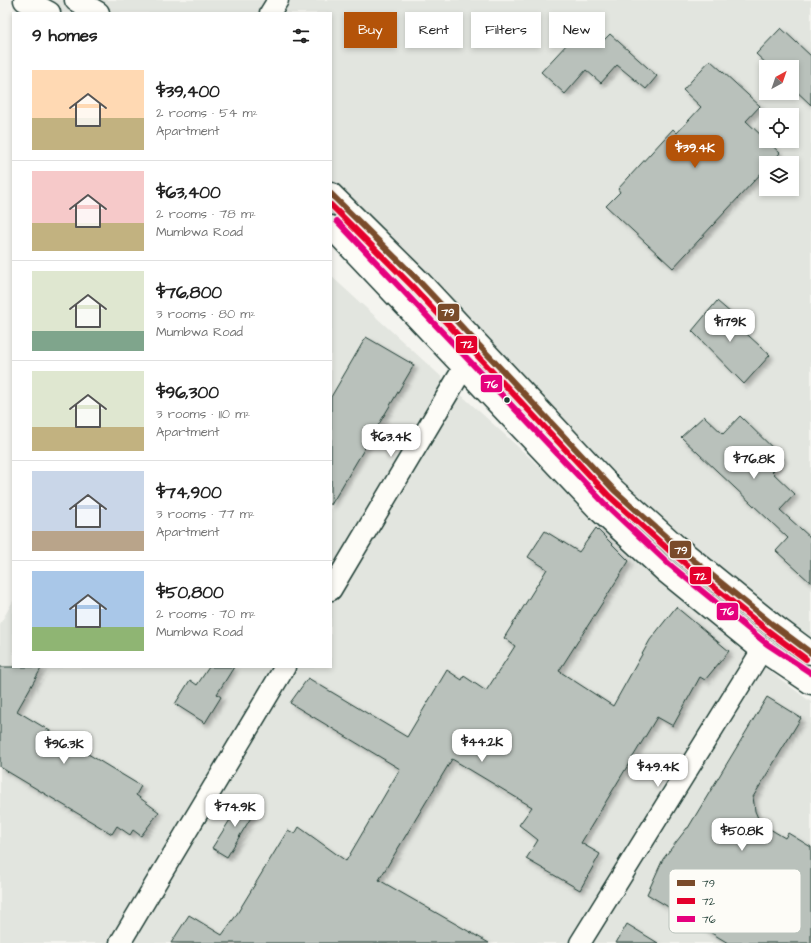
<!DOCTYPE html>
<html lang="en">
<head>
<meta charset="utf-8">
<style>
  :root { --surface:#fff; --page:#f2f2f2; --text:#222; --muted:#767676; --line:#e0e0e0; --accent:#b45309 }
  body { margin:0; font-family:"Architects Daughter",sans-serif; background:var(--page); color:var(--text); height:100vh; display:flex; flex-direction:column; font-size:15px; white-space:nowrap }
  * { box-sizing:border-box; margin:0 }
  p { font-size:13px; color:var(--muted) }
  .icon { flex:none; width:22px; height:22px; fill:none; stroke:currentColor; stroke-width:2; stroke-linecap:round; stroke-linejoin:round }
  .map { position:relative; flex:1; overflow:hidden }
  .sheet { position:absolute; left:12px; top:12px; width:320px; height:656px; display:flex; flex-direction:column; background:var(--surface); border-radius:0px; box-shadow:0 2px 6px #0003 }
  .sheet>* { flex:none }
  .banner { position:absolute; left:344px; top:12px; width:380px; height:36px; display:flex; gap:8px }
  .needle { width:26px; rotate:40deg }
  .controls { position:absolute; left:759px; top:60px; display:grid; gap:8px }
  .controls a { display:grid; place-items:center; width:40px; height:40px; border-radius:0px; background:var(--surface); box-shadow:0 2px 6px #0003; font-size:20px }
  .price { position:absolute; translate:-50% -34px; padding:0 9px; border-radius:8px; background:#fff; color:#222; font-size:13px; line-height:26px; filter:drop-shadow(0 1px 2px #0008) }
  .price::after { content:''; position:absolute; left:50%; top:24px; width:12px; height:9px; margin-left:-6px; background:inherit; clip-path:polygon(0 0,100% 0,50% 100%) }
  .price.selected { background:var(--accent); color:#fff }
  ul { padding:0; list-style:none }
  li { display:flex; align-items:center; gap:12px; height:100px; padding:0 20px }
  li+li { border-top:1px solid var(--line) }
  li span { display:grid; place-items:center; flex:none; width:112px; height:80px; border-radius:0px; color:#555 }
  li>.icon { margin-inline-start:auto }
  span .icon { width:48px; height:48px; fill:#fffc; stroke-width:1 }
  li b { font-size:17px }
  h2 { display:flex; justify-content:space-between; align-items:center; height:48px; padding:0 20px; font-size:17px }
  .tag { padding:0 14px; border-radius:0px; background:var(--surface); box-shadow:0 2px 6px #0003; font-size:14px; line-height:36px }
  .tag.selected { background:var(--accent); color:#fff }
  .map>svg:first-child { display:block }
</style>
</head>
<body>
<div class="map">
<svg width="811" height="943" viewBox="0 0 811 943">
  <defs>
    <filter id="shadow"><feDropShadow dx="3.5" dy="3.5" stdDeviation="2" flood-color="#0004"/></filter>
  </defs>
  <rect width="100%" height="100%" fill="#f4f4ef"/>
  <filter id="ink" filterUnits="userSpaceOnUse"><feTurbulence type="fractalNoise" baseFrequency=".025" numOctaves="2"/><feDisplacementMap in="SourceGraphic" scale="8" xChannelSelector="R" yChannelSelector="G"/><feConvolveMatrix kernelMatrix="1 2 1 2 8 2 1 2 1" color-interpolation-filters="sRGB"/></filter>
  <g filter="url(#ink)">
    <path fill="#e2e5df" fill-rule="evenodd" d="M16,0H811V685L757,654L331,232V13H36ZM766,67H792V93H766ZM766,115H792V141H766ZM766,163H792V189H766Z
      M331,276L736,646L811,702V943H0V624L13,601V667H331Z"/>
    <path fill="#b9c1bb" stroke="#1f3d34" filter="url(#shadow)" d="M582,28L600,44L610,34L657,76L646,89L617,65L601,83L586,70L565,94L541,72Z
      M781,28L811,56V105L792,87V67H770L756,54Z
      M710,60L760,106L746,121L780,153L771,163H766V168L673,268L606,206L620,192L618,189L673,129L677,133L701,107L683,90Z
      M717,301L732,314L729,318L770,355L744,384L692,331Z
      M366,337L414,365L331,505V397Z
      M704,416L723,434L740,416L784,459L772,472L795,494L780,510L811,538V583L776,551L788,538L681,437Z
      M596,528L629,561L559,671L613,706L650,640L676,607L729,651L705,680L700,677L673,726L657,717L581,843L600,854L580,890L526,859L538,840L519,825L532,807L452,759L379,880L489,943H171L189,915L222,935L235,917L288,830L295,834L299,827L346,861L400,769L290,703L308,678L407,737L447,670L462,680L464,676L486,691L515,646L504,638L547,569L528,557L545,531L579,552Z
      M0,667H42L17,711L141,786L136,795L159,812L141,836L133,830L130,835L117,826L112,834L0,767Z
      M209,667H234L217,694L221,697L205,723L175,704L190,680L197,685Z
      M767,697L801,718L753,797L755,811L760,823L785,838L788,833L811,847V943H728L647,894L663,859L687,828H688Z
      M244,798L258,806L227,857L212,848Z
      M627,924L658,943H616Z"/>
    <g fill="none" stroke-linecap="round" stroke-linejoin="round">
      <g stroke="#1f3d34" stroke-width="23">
        <path id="minor" d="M270,13L278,0
          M331,590L464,367L479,345
          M120,943L285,667
          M580,943L762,650"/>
      </g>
      <g stroke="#1f3d34" stroke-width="25">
        <path id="major" d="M25,0L49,13
          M76,0L98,13
          M331,194L419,281L614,490L676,546L772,624L811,653
          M331,227L599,510L665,571L762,650L811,683"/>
      </g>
      <use href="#minor" stroke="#fdfcf7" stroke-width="20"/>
      <use href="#major" stroke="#fdfcf7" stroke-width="22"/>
      <g stroke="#fdfcf7" stroke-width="9">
        <path id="bus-1" d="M331,194L419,281L614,490L676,546L772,624L811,653"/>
      </g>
      <g stroke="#fdfcf7" stroke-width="9">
        <path id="bus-2" d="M331,205L413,287L609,496L671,552L767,630L806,659"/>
      </g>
      <g stroke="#fdfcf7" stroke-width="9">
        <path id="bus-3" d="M337,221L605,504L670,565L767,644L811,673"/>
      </g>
      <use href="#bus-1" stroke="#7a4b2a" stroke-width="6"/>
      <use href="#bus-2" stroke="#e4002b" stroke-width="6"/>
      <use href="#bus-3" stroke="#e5007d" stroke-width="6"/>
    </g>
  </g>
  <circle fill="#1f3d34" stroke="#fdfcf7" stroke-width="1.5" cx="507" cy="400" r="3.5"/>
  <rect x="669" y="869" width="132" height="64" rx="6" fill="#fdfcf7" stroke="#bac3bc" stroke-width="1"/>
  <rect x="677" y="880" width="18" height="6" fill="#7a4b2a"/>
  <rect x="677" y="898" width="18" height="6" fill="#e4002b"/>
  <rect x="677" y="916" width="18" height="6" fill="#e5007d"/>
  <g font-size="11" fill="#1f3d34">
    <text x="702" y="887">79</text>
    <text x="702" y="905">72</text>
    <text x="702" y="923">76</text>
  </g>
  <g stroke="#fdfcf7" stroke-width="1.5">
    <rect x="437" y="303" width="23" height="19" rx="4" fill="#7a4b2a"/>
    <rect x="455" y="335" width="23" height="19" rx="4" fill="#e4002b"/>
    <rect x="480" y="374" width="23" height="19" rx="4" fill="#e5007d"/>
    <rect x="669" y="540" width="23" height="19" rx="4" fill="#7a4b2a"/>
    <rect x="689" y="566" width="23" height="19" rx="4" fill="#e4002b"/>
    <rect x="716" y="602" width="23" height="19" rx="4" fill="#e5007d"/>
  </g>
  <g font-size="11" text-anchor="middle" font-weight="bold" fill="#fff">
    <text x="448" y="316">79</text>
    <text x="467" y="348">72</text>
    <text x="491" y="388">76</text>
    <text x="681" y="554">79</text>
    <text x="700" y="580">72</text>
    <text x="727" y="615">76</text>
  </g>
</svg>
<div class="controls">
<a><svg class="needle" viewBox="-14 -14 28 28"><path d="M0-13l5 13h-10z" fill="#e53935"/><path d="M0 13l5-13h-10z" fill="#767676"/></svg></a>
<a><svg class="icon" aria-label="locate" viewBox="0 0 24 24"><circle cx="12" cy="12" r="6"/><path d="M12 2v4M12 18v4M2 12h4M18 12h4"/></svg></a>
<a><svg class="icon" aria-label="layers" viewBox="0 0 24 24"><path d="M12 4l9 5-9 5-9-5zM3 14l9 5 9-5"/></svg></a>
</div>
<b class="price selected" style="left:695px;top:169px">$39.4K</b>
<b class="price" style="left:730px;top:343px">$179K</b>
<b class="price" style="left:391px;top:458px">$63.4K</b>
<b class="price" style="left:754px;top:480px">$76.8K</b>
<b class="price" style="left:482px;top:763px">$44.2K</b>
<b class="price" style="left:64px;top:765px">$96.3K</b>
<b class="price" style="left:658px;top:788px">$49.4K</b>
<b class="price" style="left:235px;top:828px">$74.9K</b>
<b class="price" style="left:742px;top:852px">$50.8K</b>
<div class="banner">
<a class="tag selected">Buy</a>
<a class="tag">Rent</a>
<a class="tag">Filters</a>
<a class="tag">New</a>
</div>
<section class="sheet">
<h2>9 homes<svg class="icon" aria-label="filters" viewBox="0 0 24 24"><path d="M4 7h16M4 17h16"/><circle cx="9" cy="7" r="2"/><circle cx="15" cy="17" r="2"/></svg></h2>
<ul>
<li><span style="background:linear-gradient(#ffd9b3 60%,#c2b280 0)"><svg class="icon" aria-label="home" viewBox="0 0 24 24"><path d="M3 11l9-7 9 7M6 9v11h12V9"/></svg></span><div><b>$39,400</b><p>2 rooms · 54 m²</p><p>Apartment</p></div></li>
<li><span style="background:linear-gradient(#f6c9c9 65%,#c2b280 0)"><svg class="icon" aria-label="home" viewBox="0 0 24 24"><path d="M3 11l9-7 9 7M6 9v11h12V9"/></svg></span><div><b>$63,400</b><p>2 rooms · 78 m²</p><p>Mumbwa Road</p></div></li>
<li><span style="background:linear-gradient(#dfe7d0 75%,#7fa58c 0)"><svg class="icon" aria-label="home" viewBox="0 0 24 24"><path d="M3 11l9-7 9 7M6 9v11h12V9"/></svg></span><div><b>$76,800</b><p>3 rooms · 80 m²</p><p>Mumbwa Road</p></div></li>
<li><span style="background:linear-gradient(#dfe7d0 70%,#c2b280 0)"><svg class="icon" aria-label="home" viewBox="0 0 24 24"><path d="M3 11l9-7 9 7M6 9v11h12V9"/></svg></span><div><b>$96,300</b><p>3 rooms · 110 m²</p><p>Apartment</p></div></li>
<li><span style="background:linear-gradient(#c9d6e8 75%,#b9a48a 0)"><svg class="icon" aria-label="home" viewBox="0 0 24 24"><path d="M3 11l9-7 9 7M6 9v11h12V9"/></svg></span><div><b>$74,900</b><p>3 rooms · 77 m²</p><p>Apartment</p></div></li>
<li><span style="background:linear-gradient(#a9c7e8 70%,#8fb573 0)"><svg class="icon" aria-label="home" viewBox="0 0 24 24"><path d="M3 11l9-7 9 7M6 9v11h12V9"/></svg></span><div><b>$50,800</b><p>2 rooms · 70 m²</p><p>Mumbwa Road</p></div></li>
</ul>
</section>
</div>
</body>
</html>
